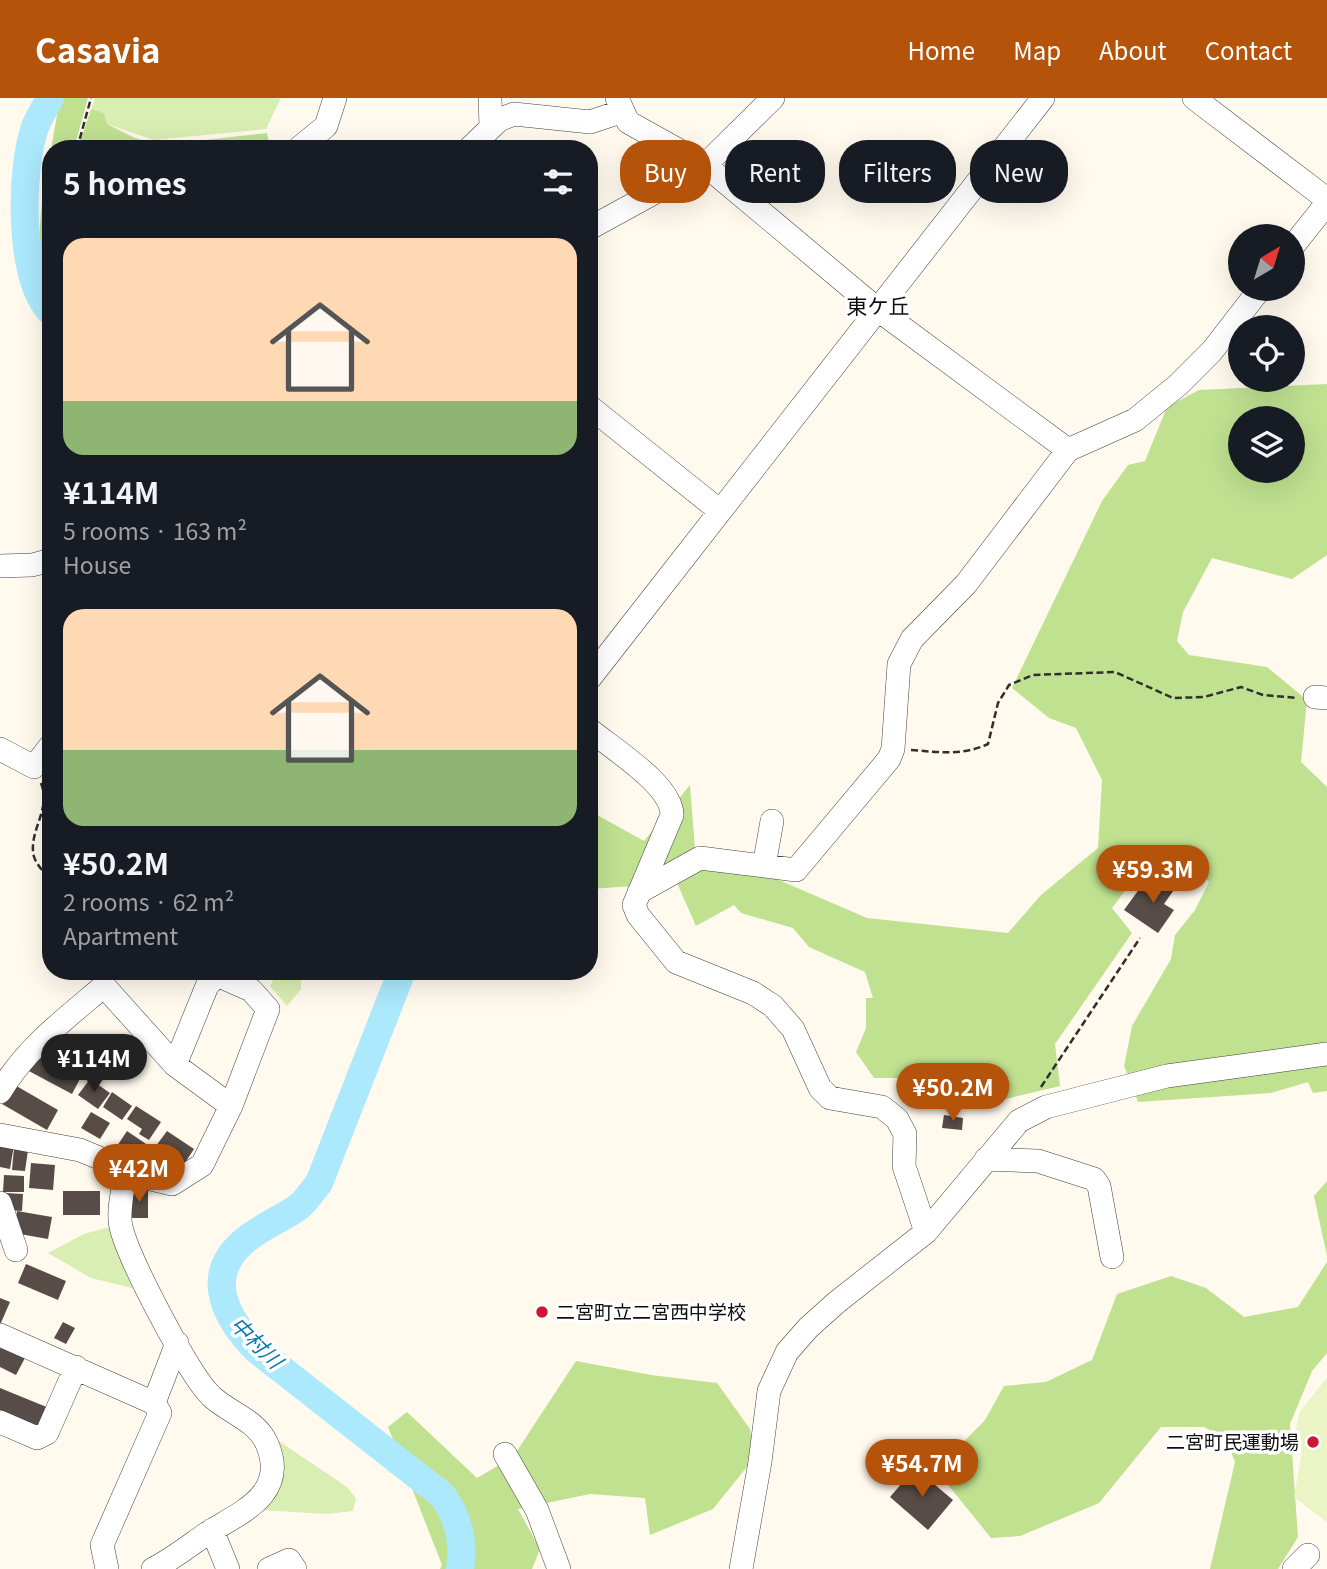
<!DOCTYPE html>
<html lang="en">
<head>
<meta charset="utf-8">
<style>
  :root { --surface:#171b24; --page:#20242c; --text:#f1f3f6; --muted:#9ea1a6; --accent:#b45309 }
  body { margin:0; font-family:Georgia,"Noto Sans JP",serif; background:var(--page); color:var(--text); height:100vh; display:flex; flex-direction:column; font-size:26px; white-space:nowrap }
  * { box-sizing:border-box; margin:0 }
  p { font-size:23px; color:var(--muted) }
  .icon { flex:none; width:38px; height:38px; fill:none; stroke:currentColor; stroke-width:2; stroke-linecap:round; stroke-linejoin:round }
  .map { position:relative; flex:1; overflow:hidden }
  .side { position:absolute; left:42px; top:42px; width:556px; height:840px; display:flex; flex-direction:column; background:var(--surface); border-radius:28px; box-shadow:0 7px 28px #0002 }
  .side>* { flex:none }
  .guide { position:absolute; left:620px; top:42px; width:602px; height:63px; display:flex; gap:14px }
  .needle { width:46px; rotate:38deg }
  .buttons { position:absolute; left:1228px; top:126px; display:grid; gap:14px }
  .buttons a { display:grid; place-items:center; width:77px; height:77px; border-radius:50%; background:var(--surface); box-shadow:0 7px 28px #0002; font-size:35px }
  .price { position:absolute; translate:-50% -60px; padding:0 16px; border-radius:24px; background:var(--accent); color:#fff; font-size:23px; line-height:46px; filter:drop-shadow(0 2px 4px #0008) }
  .price::after { content:''; position:absolute; left:50%; top:42px; width:21px; height:16px; margin-left:-10px; background:inherit; clip-path:polygon(0 0,100% 0,50% 100%) }
  .price.selected { background:#222; color:#fff }
  ul { padding:0; list-style:none }
  li { display:grid; align-content:center; gap:14px; height:371px; padding:0 21px }
  li span { display:grid; place-items:center; height:217px; border-radius:21px; color:#555 }
  li>.icon { margin-inline-start:auto }
  span .icon { width:126px; height:126px; fill:#fffc; stroke-width:1 }
  li b { font-size:30px }
  h2 { display:flex; justify-content:space-between; align-items:center; height:84px; padding:0 21px; font-size:30px }
  .pill { padding:0 24px; border-radius:28px; background:var(--surface); box-shadow:0 7px 28px #0002; font-size:24px; line-height:63px }
  .pill.selected { background:var(--accent); color:#fff }
  header { display:flex; align-items:center; gap:42px; box-sizing:border-box; height:98px; padding:0 35px; background:var(--accent); color:#fff }
  header strong { font-size:33px }
  nav { display:flex; gap:38px; margin-inline-start:auto; font-size:24px }
  .map>svg:first-child { display:block }
</style>
</head>
<body>
<header>
<strong>Casavia</strong>
<nav><a>Home</a><a>Map</a><a>About</a><a>Contact</a></nav>
</header>
<div class="map">
<svg width="1327" height="1471" viewBox="0 0 1327 1471">
  <rect width="100%" height="100%" fill="#fff9ee"/>
  <path fill="#d9eeb2" d="M95,0H281L266,31L154,42L107,26L104,15L91,11Z
    M278,873H298L301,876V891L287,908L270,888Z
    M116,1127L140,1192L91,1180L48,1155L84,1136Z
    M273,1339L347,1389L356,1400L353,1413L327,1416L261,1412Z"/>
  <path fill="#bfe190" fill-rule="evenodd" d="M60,0H88L74,51H51Z
    M91,11L104,15L107,26L135,40L160,47L267,35L270,51H83L81,41Z
    M51,53V177C29,149 46,86 51,53Z
    M1327,286V457L1292,481L1212,460L1183,514L1177,543L1189,557L1267,569L1307,602L1301,664L1327,689V993L1313,995L1308,984L1271,995L1138,1004L1124,968L1132,928L1171,861L1175,837L1195,812L1209,784L1187,761L1167,753L1143,769L1112,810L1132,835L1055,946L1060,988L1006,1001L943,980H874L856,954L866,930V900H873L865,874L809,849L793,830L741,815L734,807L696,828L677,785L590,791V713L644,743L690,687L695,752L753,771L867,820L1008,835L1041,797L1098,750L1102,682L1076,630L1049,620L1012,590L1102,403L1128,367L1145,363L1167,309L1199,292ZM1241,320H1293V373H1241Z
    M1327,1083V1158L1314,1098Z
    M1327,1164V1255L1312,1273L1290,1326L1298,1439L1278,1471H1210L1235,1364L1226,1341L1204,1329H1161L1099,1405L1020,1438L991,1440L936,1372L985,1322L1004,1288L1046,1284L1092,1262L1117,1196L1171,1178L1206,1190L1244,1219L1298,1209Z
    M576,1263L651,1277L717,1285L750,1331L754,1360L713,1411L650,1437L645,1400L590,1396L518,1411L540,1451L532,1471H440L442,1467L388,1329L407,1314L477,1380L513,1359Z"/>
  <path fill="#eaf4c5" d="M1327,1280V1424L1294,1399L1302,1354L1295,1335L1300,1313Z"/>
  <g fill="none" stroke-linecap="round" stroke-linejoin="round">
    <path stroke="#ace9fd" stroke-width="28" d="M50,0C45,10 39,19 35,29C20,72 18,180 51,214
      M402,873L319,1085C312,1093 306,1104 297,1110C280,1122 258,1130 242,1145C203,1180 227,1222 257,1252L442,1397C458,1418 464,1444 460,1471"/>
  </g>
  <path fill="#574c48" d="M1165,777L1178,786L1164,806L1174,812L1158,835L1124,812L1140,790L1151,797Z
    M37,953L82,977L72,996L27,972Z
    M90,981L110,995L98,1011L78,997Z
    M13,986L58,1012L47,1032L2,1006Z
    M112,994L132,1008L122,1022L103,1009Z
    M136,1008L161,1024L149,1042L139,1036L142,1031L127,1021Z
    M91,1014L110,1025L100,1041L81,1030Z
    M944,1017L963,1020L962,1032L942,1030Z
    M127,1033L149,1048L140,1062L117,1048Z
    M167,1033L194,1051L181,1071L153,1052Z
    M0,1045L14,1047L10,1071L0,1069Z
    M14,1050L28,1052L25,1073L12,1072Z
    M31,1065L55,1067L53,1092L29,1090Z
    M4,1077L24,1078V1094H3Z
    M131,1091L148,1092V1120H130Z
    M63,1093H100V1117H63Z
    M6,1095L23,1096L22,1113L5,1112Z
    M17,1113L52,1119L48,1141L14,1135Z
    M26,1166L66,1183L58,1202L18,1185Z
    M0,1200L10,1204L0,1227Z
    M63,1224L75,1230L66,1246L54,1240Z
    M0,1245L26,1258L16,1277L0,1269Z
    M0,1290L54,1312L46,1332L0,1312Z
    M915,1370L953,1402L928,1432L890,1399Z"/>
  <g fill="none" stroke-linecap="round" stroke-linejoin="round">
    <g stroke="#404040" stroke-width="24">
      <path id="minor" d="M490,0L491,28
        M617,0L628,24L705,67L877,211L1068,352
        M1194,0L1324,99V109L1293,148
        M298,51L326,28L335,0
        M469,51L499,22L514,16L590,24L623,13
        M590,130L705,67L773,0
        M590,309L720,413
        M0,468L32,467L51,462
        M590,580L1043,0
        M1315,599L1327,600
        M590,632C613,651 672,687 672,717L634,807L638,817L676,864L753,895L773,908L793,931L820,990L830,1000L882,1009L897,1021L905,1036L904,1068L926,1134
        M0,651L34,669L51,647
        M764,768L772,723
        M639,794L700,760L796,772L889,661L893,651L899,566L912,541L966,486L1068,352L1135,322L1178,287L1212,253L1260,191
        M0,994C26,950 65,921 104,888L175,967L231,1008
        M0,1037L80,1052L147,1080L172,1086L202,1067L231,1008L268,911L251,892L217,877L207,888L175,967
        M986,1061L1038,1063L1094,1081L1099,1088L1112,1159
        M126,1071C124,1089 117,1113 121,1129C129,1162 188,1275 211,1298C229,1315 257,1322 267,1346C289,1397 239,1415 206,1436C189,1448 171,1462 153,1471
        M0,1105L16,1152
        M0,1237L154,1305L177,1245
        M0,1324L37,1340L47,1335L76,1269
        M505,1356L537,1412L559,1471
        M212,1432L228,1471
        M107,1471L102,1447L160,1315L154,1305
        M269,1471L289,1462L295,1471
        M741,1471L760,1364L769,1293L787,1254L808,1230L837,1204L926,1134L1019,1023L1046,1009L1167,978L1327,956
        M1294,1471L1308,1457"/>
    </g>
    <path stroke="#2f2f2f" stroke-width="2.5" stroke-dasharray="7 3.5" stroke-linecap="butt" d="M77,51L91,0
      M911,652C939,654 962,658 988,646L998,605L1009,587L1033,577L1115,574L1173,600L1204,599L1241,589L1263,597L1298,600
      M41,685C51,711 31,729 33,754C34,765 44,774 51,782
      M1041,989L1140,840"/>
    <use href="#minor" stroke="#fff" stroke-width="23"/>
  </g>
  <g fill="#cd1636" stroke="#fff" stroke-width="2.5">
    <circle cx="542" cy="1214" r="7"/>
    <circle cx="1313" cy="1344" r="7"/>
  </g>
  <g text-anchor="middle" stroke-width="7" stroke-linejoin="round" paint-order="stroke">
    <g font-size="19" fill="#0d0d0d" stroke="#fff" text-anchor="start">
      <text x="556" y="1221">二宮町立二宮西中学校</text>
      <text x="1299" y="1351" text-anchor="end">二宮町民運動場</text>
    </g>
    <g font-size="21" fill="#0d0d0d" stroke="#fff">
      <text x="878" y="216">東ケ丘</text>
    </g>
    <g font-size="21" font-style="italic" fill="#097aad" stroke="#fff">
      <text transform="translate(256 1245) rotate(45)" y="7">中村川</text>
    </g>
  </g>
</svg>
<div class="buttons">
<a><svg class="needle" viewBox="-14 -14 28 28"><path d="M0-13l5 13h-10z" fill="#e53935"/><path d="M0 13l5-13h-10z" fill="#9ea1a6"/></svg></a>
<a><svg class="icon" aria-label="locate" viewBox="0 0 24 24"><circle cx="12" cy="12" r="6"/><path d="M12 2v4M12 18v4M2 12h4M18 12h4"/></svg></a>
<a><svg class="icon" aria-label="layers" viewBox="0 0 24 24"><path d="M12 4l9 5-9 5-9-5zM3 14l9 5 9-5"/></svg></a>
</div>
<b class="price" style="left:1153px;top:807px">¥59.3M</b>
<b class="price selected" style="left:94px;top:996px">¥114M</b>
<b class="price" style="left:953px;top:1025px">¥50.2M</b>
<b class="price" style="left:139px;top:1106px">¥42M</b>
<b class="price" style="left:922px;top:1401px">¥54.7M</b>
<div class="guide">
<a class="pill selected">Buy</a>
<a class="pill">Rent</a>
<a class="pill">Filters</a>
<a class="pill">New</a>
</div>
<section class="side">
<h2>5 homes<svg class="icon" aria-label="filters" viewBox="0 0 24 24"><path d="M4 7h16M4 17h16"/><circle cx="9" cy="7" r="2"/><circle cx="15" cy="17" r="2"/></svg></h2>
<ul>
<li><span style="background:linear-gradient(#ffd9b3 75%,#8fb573 0)"><svg class="icon" aria-label="home" viewBox="0 0 24 24"><path d="M3 11l9-7 9 7M6 9v11h12V9"/></svg></span><div><b>¥114M</b><p>5 rooms · 163 m²</p><p>House</p></div></li>
<li><span style="background:linear-gradient(#ffd9b3 65%,#8fb573 0)"><svg class="icon" aria-label="home" viewBox="0 0 24 24"><path d="M3 11l9-7 9 7M6 9v11h12V9"/></svg></span><div><b>¥50.2M</b><p>2 rooms · 62 m²</p><p>Apartment</p></div></li>
</ul>
</section>
</div>
</body>
</html>
